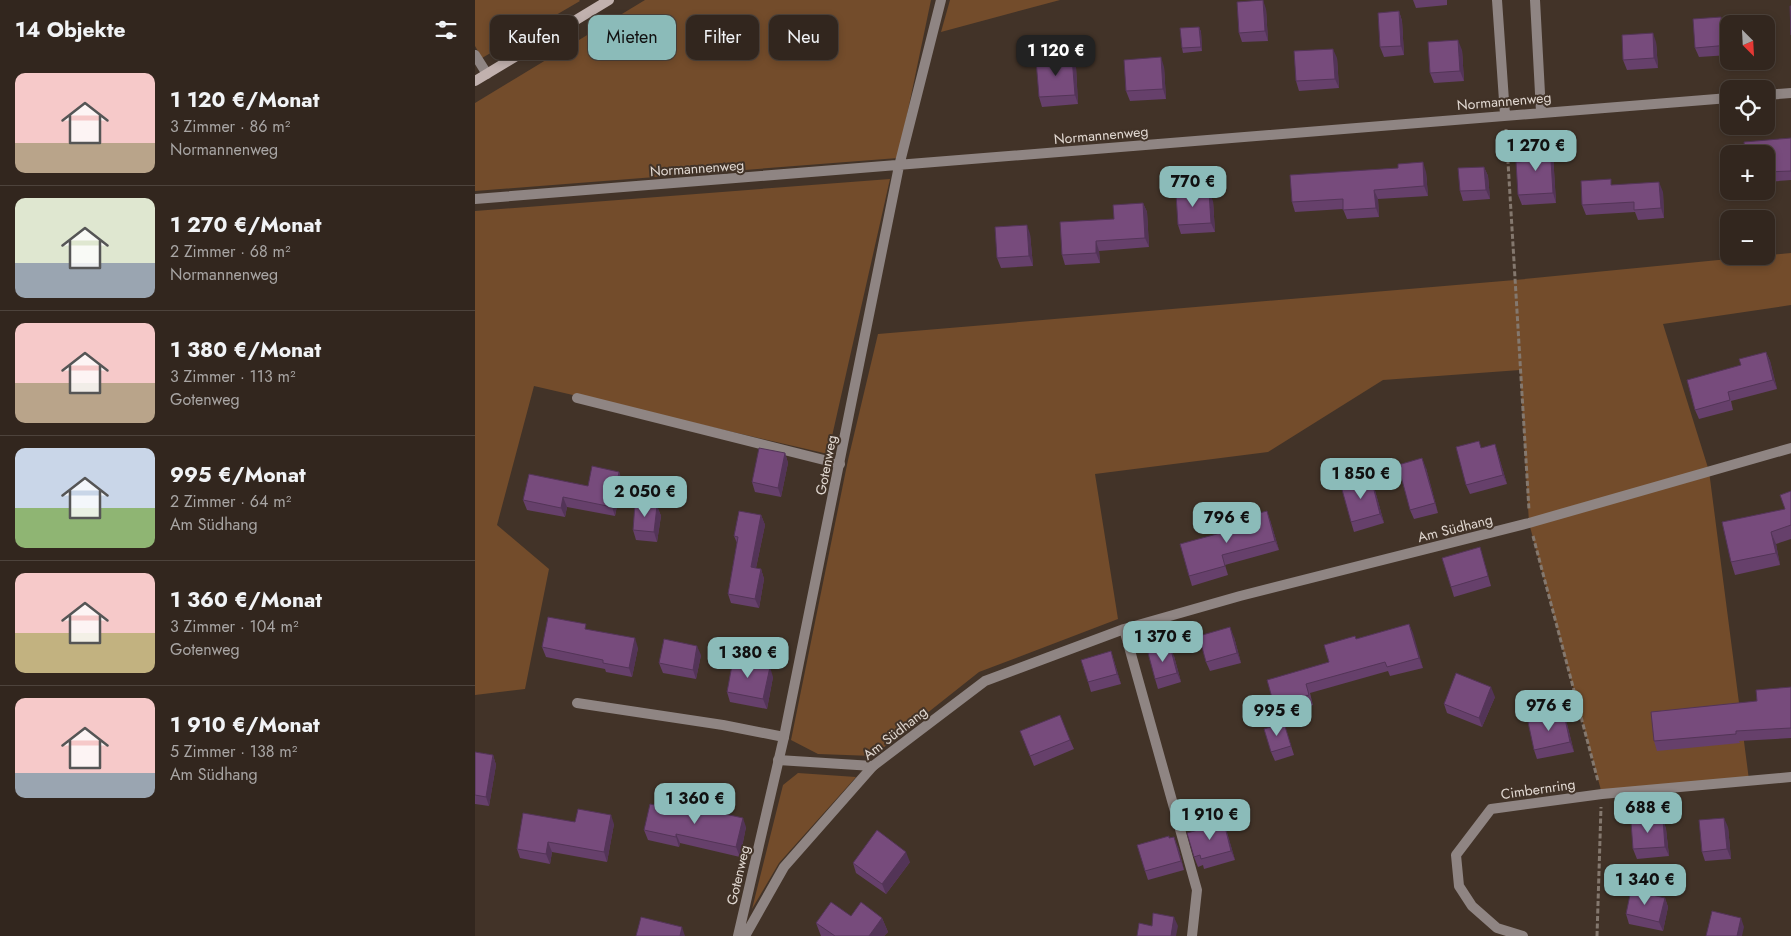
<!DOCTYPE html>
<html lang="de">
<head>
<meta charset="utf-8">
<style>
  :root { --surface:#32261e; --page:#3a2e27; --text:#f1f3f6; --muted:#a8a5a4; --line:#4d433c; --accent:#8bbbb9 }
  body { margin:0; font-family:Jost,sans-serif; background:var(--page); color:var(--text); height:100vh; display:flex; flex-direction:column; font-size:19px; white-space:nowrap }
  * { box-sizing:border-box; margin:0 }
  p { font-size:16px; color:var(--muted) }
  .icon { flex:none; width:28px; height:28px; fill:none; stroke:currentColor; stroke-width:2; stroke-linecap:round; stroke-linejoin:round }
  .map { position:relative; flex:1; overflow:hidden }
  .drawer { display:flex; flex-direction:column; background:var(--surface); width:475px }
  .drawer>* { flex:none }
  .top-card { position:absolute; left:15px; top:15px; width:475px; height:45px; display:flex; gap:10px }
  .needle { width:32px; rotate:156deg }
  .buttons { position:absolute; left:1245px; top:15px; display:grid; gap:10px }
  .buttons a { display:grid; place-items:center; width:55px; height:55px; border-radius:10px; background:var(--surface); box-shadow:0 2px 8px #0003,0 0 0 1px var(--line); font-size:25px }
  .price { position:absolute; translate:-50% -42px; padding:0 11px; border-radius:10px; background:var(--accent); color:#111; font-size:16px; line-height:32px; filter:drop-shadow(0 1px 2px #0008) }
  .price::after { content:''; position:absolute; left:50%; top:30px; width:15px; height:11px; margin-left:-8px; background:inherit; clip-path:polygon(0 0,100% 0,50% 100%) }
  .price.current { background:#222; color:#fff }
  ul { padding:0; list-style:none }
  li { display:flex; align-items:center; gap:15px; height:125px; padding:0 15px }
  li+li { border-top:1px solid var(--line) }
  li span { display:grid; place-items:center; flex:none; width:140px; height:100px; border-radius:10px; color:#555 }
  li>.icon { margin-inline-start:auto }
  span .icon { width:60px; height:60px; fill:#fffc; stroke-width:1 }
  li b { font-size:21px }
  h2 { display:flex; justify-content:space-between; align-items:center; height:60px; padding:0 15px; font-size:21px }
  .chip { padding:0 18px; border-radius:10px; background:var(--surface); box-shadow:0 2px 8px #0003,0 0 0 1px var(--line); font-size:18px; line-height:45px }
  .chip.current { background:var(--accent); color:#111 }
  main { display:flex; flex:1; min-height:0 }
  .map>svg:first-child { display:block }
</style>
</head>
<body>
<main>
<section class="drawer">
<h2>14 Objekte<svg class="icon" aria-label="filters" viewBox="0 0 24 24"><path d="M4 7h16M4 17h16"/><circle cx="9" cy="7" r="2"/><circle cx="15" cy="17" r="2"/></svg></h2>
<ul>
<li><span style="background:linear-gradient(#f6c9c9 70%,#b9a48a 0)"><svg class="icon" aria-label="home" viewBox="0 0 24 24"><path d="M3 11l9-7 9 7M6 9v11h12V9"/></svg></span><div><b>1 120 €/Monat</b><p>3 Zimmer · 86 m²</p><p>Normannenweg</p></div></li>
<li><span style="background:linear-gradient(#dfe7d0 65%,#9aa5b1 0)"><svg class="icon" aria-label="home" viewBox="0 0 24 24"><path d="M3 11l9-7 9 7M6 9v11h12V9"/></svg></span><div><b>1 270 €/Monat</b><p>2 Zimmer · 68 m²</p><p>Normannenweg</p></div></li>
<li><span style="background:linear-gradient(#f6c9c9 60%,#b9a48a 0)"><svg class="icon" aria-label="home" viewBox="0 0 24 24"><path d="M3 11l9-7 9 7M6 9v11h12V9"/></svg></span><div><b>1 380 €/Monat</b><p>3 Zimmer · 113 m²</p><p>Gotenweg</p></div></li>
<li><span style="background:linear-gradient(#c9d6e8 60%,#8fb573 0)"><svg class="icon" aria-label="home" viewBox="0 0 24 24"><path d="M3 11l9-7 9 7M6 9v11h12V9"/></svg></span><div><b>995 €/Monat</b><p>2 Zimmer · 64 m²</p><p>Am Südhang</p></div></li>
<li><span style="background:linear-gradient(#f6c9c9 60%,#c2b280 0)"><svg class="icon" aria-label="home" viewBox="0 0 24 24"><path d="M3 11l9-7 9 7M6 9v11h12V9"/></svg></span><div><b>1 360 €/Monat</b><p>3 Zimmer · 104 m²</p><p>Gotenweg</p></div></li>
<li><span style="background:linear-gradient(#f6c9c9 75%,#9aa5b1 0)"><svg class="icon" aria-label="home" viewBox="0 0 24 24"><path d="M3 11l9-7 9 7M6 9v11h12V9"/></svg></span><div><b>1 910 €/Monat</b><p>5 Zimmer · 138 m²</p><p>Am Südhang</p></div></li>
</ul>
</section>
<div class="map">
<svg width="1316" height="936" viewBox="0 0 1316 936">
  <rect width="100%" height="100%" fill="#423328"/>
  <path fill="#734c2b" d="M0,0H104L105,1L7,58L0,46Z
    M170,0H456L423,158L0,191V103Z
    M475,0H585L466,32Z
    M415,179L353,454L59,386L22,525L74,569L50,689L0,695V211Z
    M1316,253V305L1188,324L1234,471L1274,780L1127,794L1054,523L1045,370L908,380L793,452L620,474L643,619L504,672L398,756L343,754L316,740L373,460L403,334L1040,280Z
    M323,773L381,777L304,863L277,909L308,785Z"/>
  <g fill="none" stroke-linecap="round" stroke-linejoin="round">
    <path stroke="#84786e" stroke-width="3" stroke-dasharray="5 2.5" stroke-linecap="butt" d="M1031,129L1054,510
      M1058,536L1123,781
      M1122,936L1126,807"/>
    <path stroke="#8f8583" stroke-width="10" d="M102,398L365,464
      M102,703L248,725L309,737
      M303,760L398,766"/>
    <path stroke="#8f8583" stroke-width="10" d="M1022,0L1030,115
      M1060,0L1066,112
      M0,55L12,74
      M1291,95L1316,93
      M0,199L1254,98
      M649,629L722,890L717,936
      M263,936L309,737L424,166L466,0
      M270,936L309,867L398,766L510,681L649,629L765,596L1054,523L1316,448
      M1048,936L1022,928L997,906L984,886L981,855L1016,809L1127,794L1316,777"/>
    <path stroke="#c1b1ae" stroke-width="10" d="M0,81L134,0"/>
  </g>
  <path fill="#66406b" d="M938,0H972V5L941,8Z
    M791,9L793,41L767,42L764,33Z
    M924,11L927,21L929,55L909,57L905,47Z
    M724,27L726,32L727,51L708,53L707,48Z
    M1250,27V30H1254V55L1224,57L1220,48Z
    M1291,27L1298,37L1300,65L1275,67L1273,61H1291Z
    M1181,42L1183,68L1152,70L1148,60Z
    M987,50L989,81L959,83L955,73Z
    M597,57L601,67L603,104L567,107L564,97Z
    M862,58L864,88L824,91L821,81Z
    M689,67L691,99L655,101L651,91Z
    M1316,138V180L1291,182V154Z
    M1075,144L1078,154L1081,203L1047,205L1043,195L1054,161Z
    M1009,167L1013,176L1015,199L988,201L985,191Z
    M951,172L953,196L903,199L904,217L872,219L868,209L820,212L817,202Z
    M1138,185L1188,192L1189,218L1163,220L1160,212L1111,215L1107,205Z
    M738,201L740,232L706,234L703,225Z
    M668,203L672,212L674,247L624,251L625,263L590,265L587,255L639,219Z
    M555,234L558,266L526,268L522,258Z
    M1291,352L1295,361L1302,389L1256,401L1258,410L1224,419L1220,410L1266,365Z
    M310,453L313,463L306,497L280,492L277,482Z
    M1023,454L1032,484L995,494L991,485Z
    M951,468L963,513L939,519L935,510Z
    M144,472L147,481L140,516L92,507L90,517L52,510L48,500L113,486Z
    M899,487L909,523L879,532L876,522Z
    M1316,491V539L1301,544L1305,565L1260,575L1256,562L1310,509Z
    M182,506L186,516L182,542L161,540L158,530Z
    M286,515L290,525L281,568L286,569L289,579L284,608L256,603L253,594L262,543L259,536Z
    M795,520L804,550L750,565L753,575L717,586L714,576Z
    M1005,547L1016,586L979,597L976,587Z
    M934,624L948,668L915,676L913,671L835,693L838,705L803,714L799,705L854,662L881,639Z
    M112,629L163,648L157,677L131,672L130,669L71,657L67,647Z
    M759,637L766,663L735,671L731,662Z
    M636,651L646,684L616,692L613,682Z
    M226,655L221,679L188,673L184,663Z
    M699,656L706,682L683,689L680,679Z
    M298,677L292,709L255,702L252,692Z
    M1316,687V738L1264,741L1265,743L1182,751L1179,741Z
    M1020,697L1007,727L972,713L969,704Z
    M1089,714L1092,724L1099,752L1062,759L1059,750Z
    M545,731L595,740L599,749L559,766Z
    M812,733L819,755L800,761L796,752Z
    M0,752L18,755L21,765L14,806L0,804Z
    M1188,819L1191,829L1194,856L1162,859L1158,849Z
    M100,822L139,824L132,862L77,852L75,864L45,858L42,849Z
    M749,823L760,860L729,869L728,865L723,867L719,857Z
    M271,827L265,857L205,843L204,847L173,840L169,830Z
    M1253,827L1256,859L1230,861L1227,852Z
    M694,838L703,847L709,870L673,880L670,871Z
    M435,862L411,894L381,873L378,863Z
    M1190,898L1193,907L1188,931L1154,924L1151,914Z
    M376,916L407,918L413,932L409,936H346L341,923Z"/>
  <path fill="#533457" d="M788,0L791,9L793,41L790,31Z
    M924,11L927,21L929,55L926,46Z
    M1246,17L1250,27L1251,40L1247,31Z
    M724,27L726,32L727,51L726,47Z
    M1295,27L1298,37L1300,65L1297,56Z
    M1178,33L1181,42L1183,68L1179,58Z
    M983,40L987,50L989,81L985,71Z
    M858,49L862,58L864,88L860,79Z
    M597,57L601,67L603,104L600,95Z
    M686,57L689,67L691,99L688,89Z
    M1075,144L1078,154L1081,203L1078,193Z
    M948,162L951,172L953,196L949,186Z
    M1009,167L1013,176L1015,199L1011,190Z
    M1184,182L1188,192L1189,218L1186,208Z
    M899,190L903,199L904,217L901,208Z
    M734,192L738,201L740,232L736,223Z
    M668,203L672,212L674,247L670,238Z
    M552,225L555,234L558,266L554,256Z
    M621,241L624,251L625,263L621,253Z
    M1291,352L1295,361L1302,389L1298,380Z
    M1020,444L1032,484L1028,475Z
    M310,453L313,463L306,497L303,488Z
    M947,458L951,468L963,513L960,503Z
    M144,472L147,481L140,516L137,507Z
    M896,478L899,487L909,523L905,514Z
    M88,497L92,507L90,517L86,508Z
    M182,506L186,516L182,542L179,532Z
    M792,511L795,520L804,550L800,541Z
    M286,515L290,525L279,577L276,567Z
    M1296,532L1301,544L1305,565L1301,553Z
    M286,569L289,579L284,608L280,599Z
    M934,624L938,633L948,668L944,658Z
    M755,627L759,637L766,663L762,653Z
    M160,638L163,648L157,677L154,668Z
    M222,646L226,655L221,679L218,670Z
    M695,646L699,656L706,682L702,673Z
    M636,651L639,661L646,684L642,674Z
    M295,667L298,677L292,709L288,699Z
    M1016,687L1020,697L1007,727L1004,718Z
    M1089,714L1092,724L1099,752L1095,742Z
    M18,755L21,765L14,806L11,797Z
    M136,815L139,824L132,862L129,852Z
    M268,818L271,827L265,857L261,847Z
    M1249,818L1253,827L1256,859L1252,849Z
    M1188,819L1191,829L1194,856L1190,847Z
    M749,823L752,832L760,860L756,851Z
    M201,834L205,843L204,847L201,837Z
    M699,837L703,847L709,870L706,861Z
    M73,842L77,852L75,864L71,854Z
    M431,852L435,862L411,894L407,884Z
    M1190,898L1193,907L1188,931L1184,922Z
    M699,917L703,926L701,936H696Z
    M407,918L413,932L409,936H394Z
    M1266,918L1269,927L1267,936H1262Z
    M207,927L210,936H205Z"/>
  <path fill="#774b7c" stroke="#533457" d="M788,0L790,31L764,33L762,2Z
    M1315,6H1316V35Z
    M924,11L926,46L905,47L903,13Z
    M1246,17L1247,31L1254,30V45L1220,48L1218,19Z
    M724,27L726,47L707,48L705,28Z
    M1291,27H1295L1297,56H1291Z
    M1178,33L1179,58L1148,60L1147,35Z
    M983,40L985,71L955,73L953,42Z
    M858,49L860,79L821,81L819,51Z
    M597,57L600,95L564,97L561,60Z
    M686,57L688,89L651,91L649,60Z
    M1316,138V171L1291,172V154H1270L1269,142Z
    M1075,144L1078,193L1043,195L1041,162L1054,161L1053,146Z
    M948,162L949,186L899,190L901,208L868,210V199L817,202L815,175L923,168V164Z
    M1009,167L1011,190L985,191L983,168Z
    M1136,179V185L1184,182L1186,208L1159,210V202L1107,205L1106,181Z
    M734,192L736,223L703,225L701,194Z
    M668,203L670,238L621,241V253L587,255L585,222L639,219L638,205Z
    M552,225L554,256L522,258L520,227Z
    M1291,352L1298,380L1253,392L1255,400L1220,410L1212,380L1266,365L1264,359Z
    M1004,441L1006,448L1020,444L1028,475L991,485L981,447Z
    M284,448L310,453L303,488L277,482Z
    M947,458L960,503L935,510L923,465Z
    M117,466L144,472L137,507L88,497L86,508L48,500L54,474L113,486Z
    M896,478L905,514L876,522L866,486Z
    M1316,491V525L1296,532L1301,553L1256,562L1247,522L1310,509L1305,495Z
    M160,504L182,506L179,532L158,530Z
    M264,511L286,515L276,567L286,569L280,599L253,594L263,537L259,536Z
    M792,511L800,541L747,555L750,566L714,576L705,544L764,528L761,519Z
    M1005,547L1013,576L976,587L967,558Z
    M73,617L111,624L110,629L160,638L154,668L128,663V660L67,647Z
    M934,624L944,658L912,667L910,662L831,684L834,695L799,705L792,680L854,662L849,645L880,636L881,639Z
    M755,627L762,653L731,662L724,636Z
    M189,639L222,646L218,670L184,663Z
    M695,646L702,673L680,679L673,653Z
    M636,651L642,674L613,682L606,660Z
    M258,660L295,667L288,699L252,692Z
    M981,673L1016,687L1004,718L969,704Z
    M1316,687V728L1261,731V734L1179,741L1176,712L1282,701L1281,690Z
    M1089,714L1095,742L1059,750L1053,722Z
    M585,715L595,740L555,756L545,731Z
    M809,723L816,746L796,752L789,729Z
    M0,752L18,755L11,797L0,795Z
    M175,804L226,815L227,809L268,818L261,847L201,834V837L169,830Z
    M103,809L136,815L129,852L73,842L71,854L42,849L48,813L100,822Z
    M1249,818L1252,849L1227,852L1224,820Z
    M1188,819L1190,847L1158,849L1156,822Z
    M749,823L756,851L726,859L725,855L719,857L712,833Z
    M402,830L431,852L407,884L378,863Z
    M694,836V838L699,837L706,861L670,871L662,845Z
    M1156,890L1190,898L1184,922L1151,914Z
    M356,902L376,916L386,902L407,918L394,936H360L341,923Z
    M1237,911L1266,918L1262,936H1231Z
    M678,913L699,917L696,936H662L664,923L677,926Z
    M166,917L207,927L205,936H161Z"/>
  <g text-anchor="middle" stroke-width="4" stroke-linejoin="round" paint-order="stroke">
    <g font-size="14" fill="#e0d7d0" stroke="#423328">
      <text transform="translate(1029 101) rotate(-5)" y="5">Normannenweg</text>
      <text transform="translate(626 135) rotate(-5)" y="5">Normannenweg</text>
      <text transform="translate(222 168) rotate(-4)" y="5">Normannenweg</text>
      <text transform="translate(351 465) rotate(-79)" y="5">Gotenweg</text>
      <text transform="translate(980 528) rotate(-14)" y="5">Am Südhang</text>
      <text transform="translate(420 733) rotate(-38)" y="5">Am Südhang</text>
      <text transform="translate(1063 789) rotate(-8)" y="5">Cimbernring</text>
      <text transform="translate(263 875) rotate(-77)" y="5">Gotenweg</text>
    </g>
  </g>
</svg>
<div class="buttons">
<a><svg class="needle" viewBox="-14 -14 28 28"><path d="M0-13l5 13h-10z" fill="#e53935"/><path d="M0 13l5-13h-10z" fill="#a8a5a4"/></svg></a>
<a><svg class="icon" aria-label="locate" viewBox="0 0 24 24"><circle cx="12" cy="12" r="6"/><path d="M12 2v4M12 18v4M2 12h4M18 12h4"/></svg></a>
<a>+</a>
<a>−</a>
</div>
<b class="price current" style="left:581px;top:77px">1 120 €</b>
<b class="price" style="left:1061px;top:172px">1 270 €</b>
<b class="price" style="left:718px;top:208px">770 €</b>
<b class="price" style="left:886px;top:500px">1 850 €</b>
<b class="price" style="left:170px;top:518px">2 050 €</b>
<b class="price" style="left:752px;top:544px">796 €</b>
<b class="price" style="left:688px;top:663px">1 370 €</b>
<b class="price" style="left:273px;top:679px">1 380 €</b>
<b class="price" style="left:1074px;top:732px">976 €</b>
<b class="price" style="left:802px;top:737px">995 €</b>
<b class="price" style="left:220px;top:825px">1 360 €</b>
<b class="price" style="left:1173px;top:834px">688 €</b>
<b class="price" style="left:735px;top:841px">1 910 €</b>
<b class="price" style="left:1170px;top:906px">1 340 €</b>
<div class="top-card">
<a class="chip">Kaufen</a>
<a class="chip current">Mieten</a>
<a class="chip">Filter</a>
<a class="chip">Neu</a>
</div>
</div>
</main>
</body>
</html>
